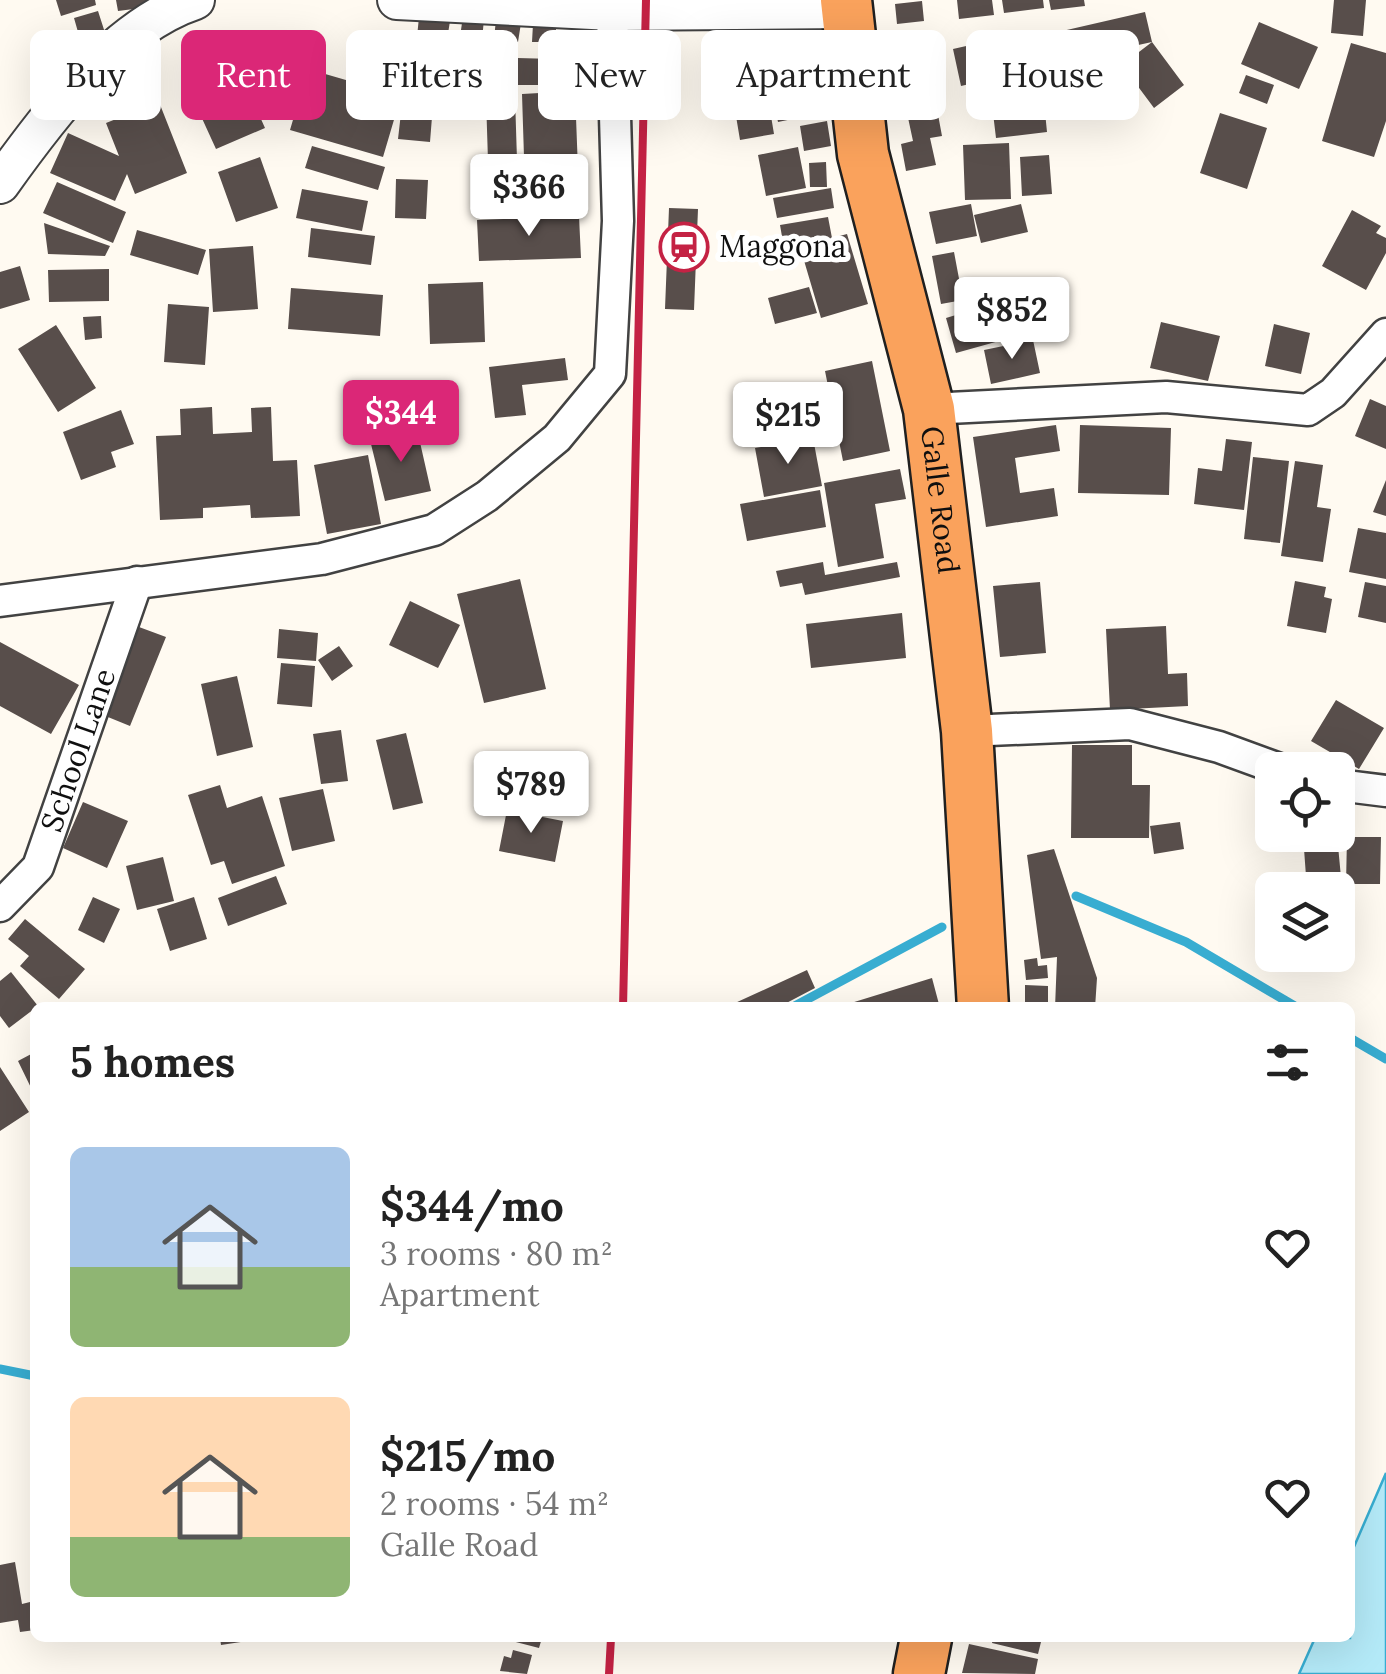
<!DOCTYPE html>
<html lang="en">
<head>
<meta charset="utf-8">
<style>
  :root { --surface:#fff; --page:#f6f6f6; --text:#222; --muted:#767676; --accent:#db2777 }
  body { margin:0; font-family:Lora,serif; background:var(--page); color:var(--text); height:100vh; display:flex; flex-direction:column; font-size:38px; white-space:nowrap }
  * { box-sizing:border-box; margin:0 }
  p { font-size:32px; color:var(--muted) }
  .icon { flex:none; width:55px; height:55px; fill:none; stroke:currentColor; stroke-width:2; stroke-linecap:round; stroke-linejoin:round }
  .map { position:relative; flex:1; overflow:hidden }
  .details { position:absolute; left:30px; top:1002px; width:1325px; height:640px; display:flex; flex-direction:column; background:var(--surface); border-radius:15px; box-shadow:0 10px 40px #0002 }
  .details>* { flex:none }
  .top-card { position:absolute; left:30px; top:30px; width:1328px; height:90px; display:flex; gap:20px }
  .controls { position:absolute; left:1255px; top:752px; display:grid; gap:20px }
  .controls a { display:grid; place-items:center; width:100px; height:100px; border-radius:15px; background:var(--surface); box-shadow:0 10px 40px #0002; font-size:50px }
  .price { position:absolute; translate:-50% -85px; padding:0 22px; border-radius:10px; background:#fff; color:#222; font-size:32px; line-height:65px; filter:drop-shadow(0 2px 5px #0008) }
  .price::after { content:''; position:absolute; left:50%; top:60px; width:30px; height:22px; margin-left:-15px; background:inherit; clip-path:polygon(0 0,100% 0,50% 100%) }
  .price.on { background:var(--accent); color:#fff }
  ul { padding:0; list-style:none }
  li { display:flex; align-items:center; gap:30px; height:250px; padding:0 40px }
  li span { display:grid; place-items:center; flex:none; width:280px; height:200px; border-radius:15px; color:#555 }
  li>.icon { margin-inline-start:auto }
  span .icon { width:120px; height:120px; fill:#fffc; stroke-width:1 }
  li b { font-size:42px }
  h2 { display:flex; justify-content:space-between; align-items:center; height:120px; padding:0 40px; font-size:42px }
  .tag { padding:0 35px; border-radius:15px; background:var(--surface); box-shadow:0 10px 40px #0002; font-size:35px; line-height:90px }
  .tag.on { background:var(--accent); color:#fff }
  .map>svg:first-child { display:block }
</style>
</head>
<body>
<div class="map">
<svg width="1386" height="1674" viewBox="0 0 1386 1674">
  <rect width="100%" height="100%" fill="#fffaf1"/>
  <path fill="#b4eaf8" stroke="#38add1" stroke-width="2.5" d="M1386,1473V1674H1299L1315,1638H1350V1556Z"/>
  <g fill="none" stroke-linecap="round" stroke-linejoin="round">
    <path stroke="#38add1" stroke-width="9" d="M1076,896L1186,942L1298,1008
      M791,1008L942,927
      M1350,1038L1386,1059
      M0,1369L35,1376"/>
  </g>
  <path fill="#584e4b" d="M56,0H95L96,5L61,16Z
    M116,0H156L157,6L118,11Z
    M957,0H992L994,15L959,19Z
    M1002,0H1043L1044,8L1004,13Z
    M1049,0H1084L1085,6L1051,10Z
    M1334,0H1366L1363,36L1331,33Z
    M922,1L924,21L897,24L895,4Z
    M98,11L107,39L82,46L74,18Z
    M1145,12L1152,42L1184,85L1154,108L1122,65L1152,42L1065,61L1058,32Z
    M463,16L484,19L482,40L460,37Z
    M419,17L450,21L447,40L417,37Z
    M496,20L521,23L518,42L494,38Z
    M1259,22L1318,47L1299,89L1241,64Z
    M533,24H556V42H532Z
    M1028,32L1037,68L961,86L953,49Z
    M818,38L823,71L781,78L783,87L738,95L732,52Z
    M1351,43L1386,53V121L1374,157L1322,141Z
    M937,44L942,71L915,76L910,50Z
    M729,54L736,95L709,99L702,58Z
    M233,57L265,128L216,149L184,79Z
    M517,58L555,59V85H517Z
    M593,58L594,86L560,87L559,60Z
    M461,59H500V91H461Z
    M410,60L433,64L427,105L403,102Z
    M308,69L401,96L383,157L290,130Z
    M1246,75L1274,85L1267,104L1239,93Z
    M1042,82L1047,132L996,138L990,88Z
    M821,84L826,112L778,122L772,94Z
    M575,91L578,170L561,171L560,155L524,157L522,94Z
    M767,92L774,134L740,140L733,98Z
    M934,93L942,136L930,138L936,165L906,171L901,144L913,141L904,99Z
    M515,97L517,160L488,161L486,98Z
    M159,102L187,173L135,194L127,174L115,201L50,173L68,133L119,156L106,123Z
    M401,113L432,117L430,142L398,139Z
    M1220,113L1267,128L1247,189L1200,173Z
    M827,121L831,146L804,151L800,126Z
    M1009,143L1011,199L965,200L963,145Z
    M312,146L385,167L378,190L305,168Z
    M798,147L806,188L766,196L758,155Z
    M1049,155L1052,194L1022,196L1020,157Z
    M260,157L278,208L236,222L218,172Z
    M826,162L827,187H810L809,163Z
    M396,179L428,180L426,219L395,218Z
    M57,182L126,212L113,243L43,213Z
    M831,188L834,208L777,218L773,198Z
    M302,189L368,201L362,231L296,218Z
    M971,204L977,236L936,244L929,212Z
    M1021,204L1028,232L981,243L974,215Z
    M669,208L698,209L694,310L665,309Z
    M1352,210L1381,226L1376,233L1386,238V253L1366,290L1322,266Z
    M579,216L581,258L479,261L477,220Z
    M828,217L832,238L847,234L868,304L821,318L800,247L812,244L784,248L780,225Z
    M44,223L110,246L105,256L48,254Z
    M311,228L375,236L371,265L308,257Z
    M137,230L206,250L198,275L130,255Z
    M253,246L258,309L213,312L209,249Z
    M954,252L963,300L941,304L932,256Z
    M20,266L30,300L0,309V272Z
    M109,269V301L49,302L48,270Z
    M483,282L485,342L430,344L428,284Z
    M809,287L817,313L775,324L768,298Z
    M291,288L383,295L380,336L288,329Z
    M168,304L209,307L205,365L164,362Z
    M989,305L999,341L956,353L946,318Z
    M101,316L102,338L85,340L83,317Z
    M1161,322L1220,336L1208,381L1150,368Z
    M1274,324L1310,333L1301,374L1265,366Z
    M56,325L96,388L58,412L18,349Z
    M1033,340L1040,373L991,384L984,350Z
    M565,358L568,380L522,385L526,415L495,418L489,367Z
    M872,361L890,451L843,461L825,371Z
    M1370,399L1386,406V449L1355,436Z
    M212,407L213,434L252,432L251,408L271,407L273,461L297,460L300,516L251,518L250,505L203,508V518L160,520L156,436L181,435L180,409Z
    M121,410L134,444L111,452L116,467L81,480L63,432Z
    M1056,425L1060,451L1015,458L1020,493L1054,488L1058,516L986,527L973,437Z
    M1080,425L1171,428L1169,495L1078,493Z
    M417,429L431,491L385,501L370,440Z
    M813,438L822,486L764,497L755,448Z
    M1226,439L1252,442L1244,510L1194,504L1198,468L1222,471Z
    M368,455L381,524L327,534L314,465Z
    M1253,457L1289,461L1280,543L1244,539Z
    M1295,461L1323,465L1317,507L1331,509L1323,562L1281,556Z
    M900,469L906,499L875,504L884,558L838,567L824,483Z
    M1386,480V516L1373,512Z
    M820,490L826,527L747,541L740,504Z
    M1358,528L1386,533V579L1349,572Z
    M823,562L825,575L897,562L900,577L805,595L802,583L780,587L776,571Z
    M520,579L546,689L484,703L457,594Z
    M1295,581L1326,587L1324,597L1332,599L1326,633L1287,626Z
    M1040,582L1046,653L1000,657L993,586Z
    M1365,582L1386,586V623L1358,617Z
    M410,601L460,625L438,668L389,645Z
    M902,613L906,658L811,668L806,624Z
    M1166,626L1168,674L1187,673L1188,706L1110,710L1106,629Z
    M139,627L166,637L130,726L103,715Z
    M279,629L318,633L316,661L277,658Z
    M0,642L79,685L51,734L0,706Z
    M339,646L353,666L332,681L318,660Z
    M281,663L315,666L312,707L277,704Z
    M237,676L253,747L217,756L201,684Z
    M1336,700L1384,728L1359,769L1311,741Z
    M341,730L348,781L321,784L313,734Z
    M406,733L423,803L393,810L376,740Z
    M1072,745H1132V785H1150L1149,838H1071Z
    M220,785L227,808L262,796L285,866L232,884L224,861L211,865L188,795Z
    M323,789L335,841L292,851L279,798Z
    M83,802L128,821L107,868L63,848Z
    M507,810L563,821L555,862L499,851Z
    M1180,822L1184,849L1154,854L1150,826Z
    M1303,835H1337L1342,888L1307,890Z
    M1347,837H1381L1380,884H1346Z
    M1054,849L1097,978L1095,1008H1055L1057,957L1041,959L1027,855Z
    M163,857L174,901L137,910L126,866Z
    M276,876L287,904L228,926L218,898Z
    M93,897L120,909L104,943L78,930Z
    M194,897L207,939L170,951L157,909Z
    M25,919L85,969L59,999L20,966L29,956L8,939Z
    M1037,958L1038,966L1047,965L1048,978L1026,980L1024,960Z
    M807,970L815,988L777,1008H737L735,1003Z
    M11,972L38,1006L9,1028L0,1016V981Z
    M932,978L940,1008H853L851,1003Z
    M1025,985L1048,986V1008H1025Z
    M35,1052V1096L18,1061Z
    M0,1067L29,1112L0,1131Z
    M15,1562L22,1604L34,1601L35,1630L20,1632L18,1620L0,1623V1565Z
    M220,1638H254V1640L221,1645Z
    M500,1638H542L539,1648Z
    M993,1638H1042L1038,1654L992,1643Z
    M969,1644L1038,1659L1035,1674L962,1673Z
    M513,1650L532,1655L527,1674L500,1671L504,1656L511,1658Z"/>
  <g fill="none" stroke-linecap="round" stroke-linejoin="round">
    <g stroke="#424242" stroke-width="35">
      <g id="minor">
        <path d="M929,409L1166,397L1308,410L1333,393L1386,334"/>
        <path d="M0,601L322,559L434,530L487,496L557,438L610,374L618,221L612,11"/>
        <path d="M967,731L1130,724L1219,747L1282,770"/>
        <path d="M1338,785L1386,791"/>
        <path id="s1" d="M0,906L38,867L137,582"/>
      </g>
    </g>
    <g stroke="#424242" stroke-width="42">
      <path id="tertiary" d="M397,0L612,11L846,9
        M0,184C47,118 114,27 195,0"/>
    </g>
    <g stroke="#202020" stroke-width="55">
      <g id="trunk">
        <path id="s2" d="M846,0L863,154L929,409L967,731L983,1008"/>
        <path d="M919,1674L926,1638"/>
      </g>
    </g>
    <use href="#minor" stroke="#fff" stroke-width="30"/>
    <use href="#tertiary" stroke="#fff" stroke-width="38"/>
    <use href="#trunk" stroke="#faa25c" stroke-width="50"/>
    <path stroke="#c42244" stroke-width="8" d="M623,1008L646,0
      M609,1674L611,1638"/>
  </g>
  <defs>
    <g id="station-ring" transform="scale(2.5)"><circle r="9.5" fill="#fff" stroke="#c42244" stroke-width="1.5"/><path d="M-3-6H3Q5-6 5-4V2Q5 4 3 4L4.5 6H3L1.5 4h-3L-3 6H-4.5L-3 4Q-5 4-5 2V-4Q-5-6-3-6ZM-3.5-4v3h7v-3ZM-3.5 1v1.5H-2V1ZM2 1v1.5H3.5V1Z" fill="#c42244"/></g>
  </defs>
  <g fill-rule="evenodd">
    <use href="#station-ring" x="684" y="247"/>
  </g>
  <g text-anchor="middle" stroke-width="10" stroke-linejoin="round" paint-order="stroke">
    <g font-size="30" fill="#0f0f0f" stroke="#fff" text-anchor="start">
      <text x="719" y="257">Maggona</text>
    </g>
    <g font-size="30" fill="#0f0f0f" stroke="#fff">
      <text dy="10" stroke="none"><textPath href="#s2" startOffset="510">Galle Road</textPath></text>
      <text dy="10" stroke="none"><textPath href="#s1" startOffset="178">School Lane</textPath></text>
    </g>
  </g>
</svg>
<div class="controls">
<a><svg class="icon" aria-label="locate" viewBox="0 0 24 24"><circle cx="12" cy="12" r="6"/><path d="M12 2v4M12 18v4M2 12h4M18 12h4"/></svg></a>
<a><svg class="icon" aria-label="layers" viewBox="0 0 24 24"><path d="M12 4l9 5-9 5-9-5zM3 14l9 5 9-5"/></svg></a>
</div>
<b class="price" style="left:529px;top:239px">$366</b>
<b class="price" style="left:1012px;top:362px">$852</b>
<b class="price on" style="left:401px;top:465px">$344</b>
<b class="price" style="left:788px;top:467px">$215</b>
<b class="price" style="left:531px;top:836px">$789</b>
<div class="top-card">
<a class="tag">Buy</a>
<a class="tag on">Rent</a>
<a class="tag">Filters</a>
<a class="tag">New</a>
<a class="tag">Apartment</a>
<a class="tag">House</a>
</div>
<section class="details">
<h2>5 homes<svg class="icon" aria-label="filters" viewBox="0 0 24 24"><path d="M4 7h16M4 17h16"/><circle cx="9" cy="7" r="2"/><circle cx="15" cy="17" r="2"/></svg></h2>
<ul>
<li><span style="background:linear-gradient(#a9c7e8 60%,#8fb573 0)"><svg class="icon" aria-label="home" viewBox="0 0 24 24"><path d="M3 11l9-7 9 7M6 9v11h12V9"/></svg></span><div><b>$344/mo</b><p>3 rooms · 80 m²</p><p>Apartment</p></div><svg class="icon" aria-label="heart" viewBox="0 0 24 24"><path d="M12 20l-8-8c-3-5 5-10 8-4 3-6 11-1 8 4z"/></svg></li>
<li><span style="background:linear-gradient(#ffd9b3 70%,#8fb573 0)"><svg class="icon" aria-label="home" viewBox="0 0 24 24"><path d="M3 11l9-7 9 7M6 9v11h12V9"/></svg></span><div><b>$215/mo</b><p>2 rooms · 54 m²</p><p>Galle Road</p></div><svg class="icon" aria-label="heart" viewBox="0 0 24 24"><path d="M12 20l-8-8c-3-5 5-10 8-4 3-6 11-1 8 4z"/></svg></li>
</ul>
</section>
</div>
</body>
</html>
